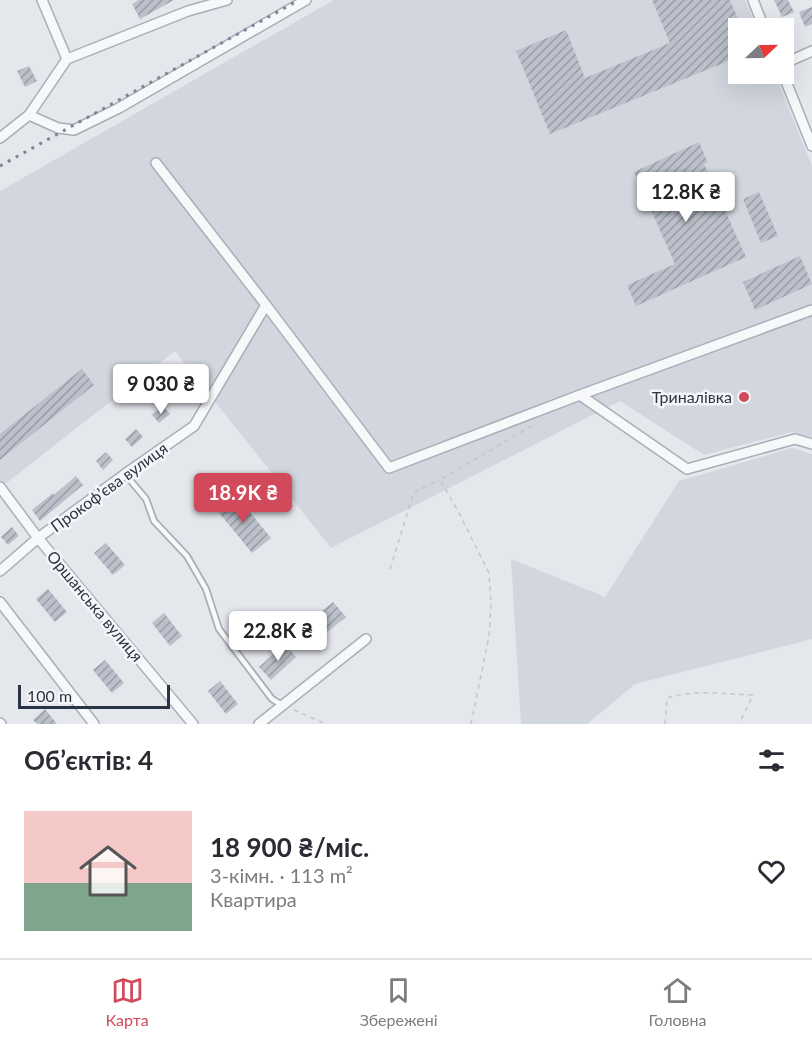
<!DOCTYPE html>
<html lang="uk">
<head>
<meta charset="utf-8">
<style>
  :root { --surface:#fff; --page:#f2f2f3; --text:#2b2b33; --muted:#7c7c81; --line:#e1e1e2; --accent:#d1495b }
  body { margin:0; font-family:Lato,sans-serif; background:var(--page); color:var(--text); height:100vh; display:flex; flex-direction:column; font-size:22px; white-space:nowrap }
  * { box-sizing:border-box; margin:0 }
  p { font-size:20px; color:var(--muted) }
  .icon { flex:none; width:33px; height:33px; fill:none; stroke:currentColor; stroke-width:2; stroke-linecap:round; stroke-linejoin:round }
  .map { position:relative; height:724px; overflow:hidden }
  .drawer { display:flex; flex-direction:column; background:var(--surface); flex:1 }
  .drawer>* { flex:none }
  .needle { width:39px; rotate:68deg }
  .buttons { position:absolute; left:728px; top:18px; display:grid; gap:12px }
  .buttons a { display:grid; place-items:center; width:66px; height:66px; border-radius:0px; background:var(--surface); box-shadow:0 6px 24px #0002; font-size:30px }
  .scale { position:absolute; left:18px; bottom:15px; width:152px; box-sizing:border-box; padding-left:6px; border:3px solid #2b3445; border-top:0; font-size:16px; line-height:21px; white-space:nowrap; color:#2b3445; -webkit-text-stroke:4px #f4f6f9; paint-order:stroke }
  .price { position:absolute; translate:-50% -51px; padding:0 14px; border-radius:6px; background:#fff; color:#222; font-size:20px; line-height:39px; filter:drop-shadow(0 2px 3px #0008) }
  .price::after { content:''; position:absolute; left:50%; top:36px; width:18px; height:14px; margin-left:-9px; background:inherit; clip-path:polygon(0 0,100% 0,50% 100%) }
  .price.current { background:var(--accent); color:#fff }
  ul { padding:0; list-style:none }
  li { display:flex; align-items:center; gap:18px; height:150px; padding:0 24px }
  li+li { border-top:2px solid var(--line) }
  li span { display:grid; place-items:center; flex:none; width:168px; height:120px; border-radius:0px; color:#555 }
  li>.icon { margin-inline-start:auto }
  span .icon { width:72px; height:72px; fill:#fffc; stroke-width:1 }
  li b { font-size:26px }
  h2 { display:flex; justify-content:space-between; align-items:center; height:72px; padding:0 24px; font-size:26px }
  .dock { display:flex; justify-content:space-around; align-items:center; height:84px; border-top:2px solid var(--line); background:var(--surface); font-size:16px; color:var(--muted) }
  .dock a { display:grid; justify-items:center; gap:3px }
  .dock .current { color:var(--accent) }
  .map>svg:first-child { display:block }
</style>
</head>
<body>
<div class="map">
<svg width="812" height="724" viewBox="0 0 812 724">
  <defs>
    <pattern id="building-hatch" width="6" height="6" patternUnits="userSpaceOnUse" patternTransform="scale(1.5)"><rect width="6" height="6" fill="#bbc0ca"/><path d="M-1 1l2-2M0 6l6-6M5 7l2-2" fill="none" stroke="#989da6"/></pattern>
  </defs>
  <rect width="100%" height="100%" fill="#e4e7ec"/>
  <path fill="#d2d6de" d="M334,0H745L757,28H738V74H775L812,166V437L792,432L704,455L620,401L331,548L175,351L0,488V191Z
    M792,448L812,454V639L635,684L587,724H521L511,559L605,597L679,481Z"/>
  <path fill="url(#building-hatch)" d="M139,0H174L140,19L132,4Z
    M652,0H730L742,28H738V57L550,134L516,51L566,30L585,78L670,43Z
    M774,0H788L794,12L782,17Z
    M812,7V24L805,27L799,12Z
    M29,66L37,81L25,87L17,71Z
    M699,142L708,163L704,164L746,257L636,306L627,285L675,264L634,172Z
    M759,192L778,236L761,243L743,199Z
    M800,256L812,284L755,310L743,282Z
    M82,369L94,385L0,460V434Z
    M163,406L170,414L159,423L152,415Z
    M136,429L143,437L132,447L125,439Z
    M106,452L113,460L103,470L96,461Z
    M76,476L83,485L40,521L32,510L53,493L54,495Z
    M235,494L271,538L252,553L216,509Z
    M12,527L19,536L8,545L1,537Z
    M106,543L125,565L113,575L94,553Z
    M48,589L67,612L55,622L36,599Z
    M333,602L346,617L310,646L298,630Z
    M164,613L182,636L170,646L152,623Z
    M285,644L296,657L271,680L259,667Z
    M105,660L124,683L112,693L93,670Z
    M220,681L238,704L226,714L208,691Z
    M45,709L57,724H37L33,720Z"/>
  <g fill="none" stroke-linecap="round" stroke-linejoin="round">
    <g stroke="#a9aeb7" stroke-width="8">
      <path id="lane" d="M125,474L146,499L154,521L187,556L206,589L219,629L272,699L282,705"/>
    </g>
    <g stroke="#a9aeb7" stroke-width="12">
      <path id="street" d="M42,0L67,59
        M753,0L764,28
        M783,64L812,51
        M783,74L812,146
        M29,115L58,128L74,130L119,108L306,0
        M0,138L29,115L67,59L188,11L227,0
        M156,163L266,305
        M580,395L687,469L795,439L812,444
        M0,487L38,538L193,724
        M0,571L38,538L125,474L194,426L266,305L389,468L580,395L812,310
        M0,602L94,724
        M0,723L1,724
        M259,724L366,639"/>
    </g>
    <path stroke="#c2c5cb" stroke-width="1.5" stroke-dasharray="4.5 4.5" stroke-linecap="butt" d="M390,569L414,492L439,480
      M294,710L326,724
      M471,724L489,636L491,604L489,573L458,511L440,480L535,424
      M665,724L667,698C696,689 723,694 753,695L739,724"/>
    <use href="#lane" stroke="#f7f8fa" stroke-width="4.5"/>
    <use href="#street" stroke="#f7f8fa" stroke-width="9"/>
    <path stroke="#7d8696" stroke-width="3" stroke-dasharray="3 6" stroke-linecap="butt" d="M0,166L299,0"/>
  </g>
  <circle fill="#d1495b" stroke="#f4f6f9" stroke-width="2" cx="744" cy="397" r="6"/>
  <g text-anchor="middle" stroke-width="5" stroke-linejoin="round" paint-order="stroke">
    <g font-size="16" fill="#2b3445" stroke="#f4f6f9" text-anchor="end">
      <text x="732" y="403">Триналівка</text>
    </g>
    <g font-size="16" fill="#2b3445" stroke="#f4f6f9">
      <text transform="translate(109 487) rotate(-36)" y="6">Прокоф’єва вулиця</text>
      <text transform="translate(95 606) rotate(50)" y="6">Оршанська вулиця</text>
    </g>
  </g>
</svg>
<div class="buttons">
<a><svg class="needle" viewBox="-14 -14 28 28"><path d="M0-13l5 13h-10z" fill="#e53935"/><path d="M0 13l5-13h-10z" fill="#7c7c81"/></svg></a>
</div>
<div class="scale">100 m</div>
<b class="price" style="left:686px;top:223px">12.8K ₴</b>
<b class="price" style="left:161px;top:415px">9 030 ₴</b>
<b class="price current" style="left:243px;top:524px">18.9K ₴</b>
<b class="price" style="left:278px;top:662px">22.8K ₴</b>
</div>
<section class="drawer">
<h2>Об’єктів: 4<svg class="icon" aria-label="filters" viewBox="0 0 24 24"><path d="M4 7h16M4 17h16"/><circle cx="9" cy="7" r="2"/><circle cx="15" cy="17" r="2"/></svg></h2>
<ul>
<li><span style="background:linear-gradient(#f6c9c9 60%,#7fa58c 0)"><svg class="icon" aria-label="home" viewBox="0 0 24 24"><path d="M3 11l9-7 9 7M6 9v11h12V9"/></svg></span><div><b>18 900 ₴/міс.</b><p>3-кімн. · 113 m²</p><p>Квартира</p></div><svg class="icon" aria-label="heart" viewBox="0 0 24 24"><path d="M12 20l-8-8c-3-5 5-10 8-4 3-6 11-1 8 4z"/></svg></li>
</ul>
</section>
<nav class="dock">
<a class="current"><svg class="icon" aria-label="map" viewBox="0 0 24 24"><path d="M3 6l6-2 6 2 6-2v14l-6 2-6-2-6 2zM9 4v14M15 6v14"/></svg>Карта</a>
<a><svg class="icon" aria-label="saved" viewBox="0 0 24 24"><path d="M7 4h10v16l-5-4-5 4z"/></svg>Збережені</a>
<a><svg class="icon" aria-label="home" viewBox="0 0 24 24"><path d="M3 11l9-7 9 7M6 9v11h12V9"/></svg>Головна</a>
</nav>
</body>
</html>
